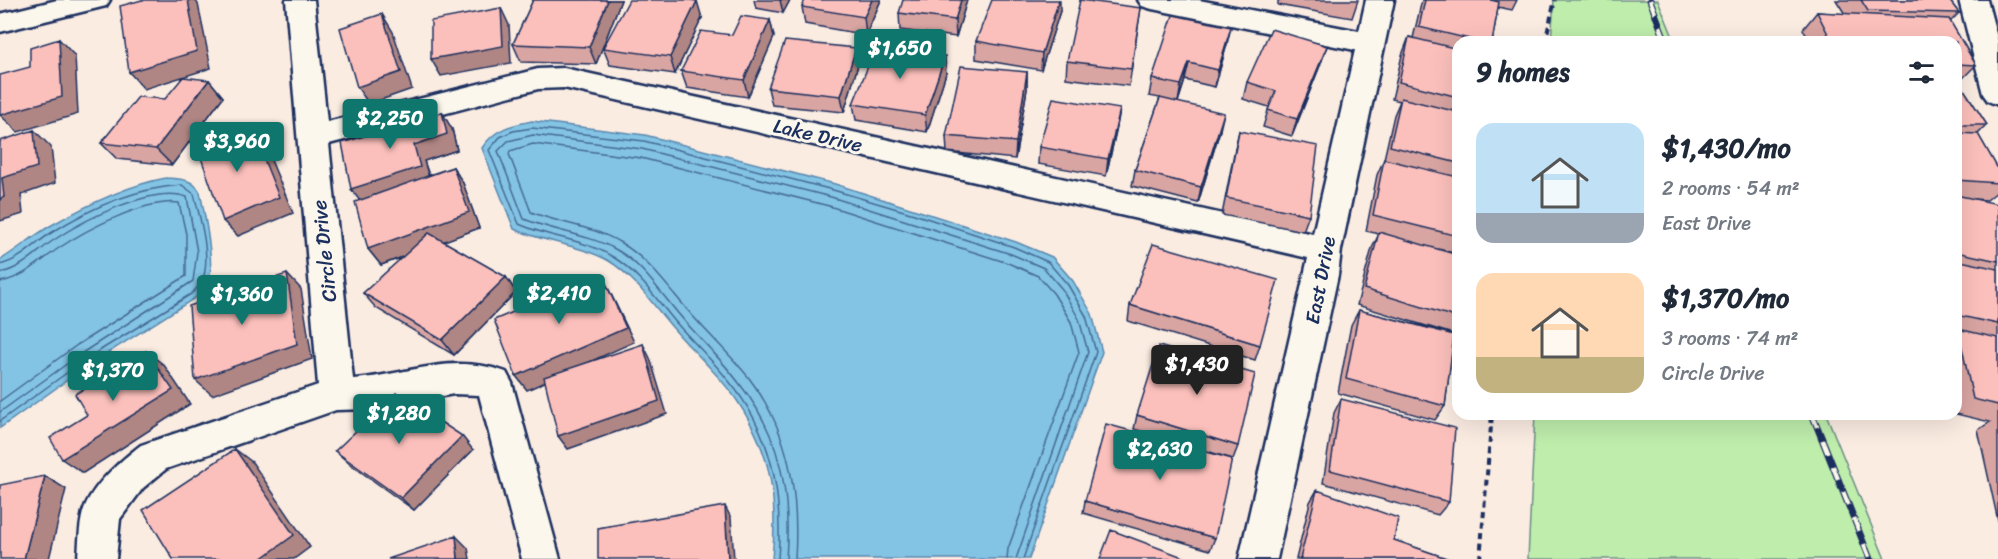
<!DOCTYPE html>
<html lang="en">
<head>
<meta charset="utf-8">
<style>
  :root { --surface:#fff; --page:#f2f2f3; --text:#1f2937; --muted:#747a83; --accent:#0f766e }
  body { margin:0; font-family:Sriracha,sans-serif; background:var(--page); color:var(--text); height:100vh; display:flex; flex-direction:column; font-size:22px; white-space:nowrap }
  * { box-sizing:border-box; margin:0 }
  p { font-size:20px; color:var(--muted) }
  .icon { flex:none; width:33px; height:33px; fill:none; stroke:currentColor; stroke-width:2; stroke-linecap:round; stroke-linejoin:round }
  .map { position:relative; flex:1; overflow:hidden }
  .details { position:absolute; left:1452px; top:36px; width:510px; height:384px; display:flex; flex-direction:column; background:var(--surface); border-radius:18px; box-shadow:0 6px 24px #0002 }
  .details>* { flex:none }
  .price { position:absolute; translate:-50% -51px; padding:0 14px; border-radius:6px; background:var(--accent); color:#fff; font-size:20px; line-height:39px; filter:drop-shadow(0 2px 3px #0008) }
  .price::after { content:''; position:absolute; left:50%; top:36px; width:18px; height:14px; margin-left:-9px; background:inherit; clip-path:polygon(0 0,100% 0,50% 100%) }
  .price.active { background:#222; color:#fff }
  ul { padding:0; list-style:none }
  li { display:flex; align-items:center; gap:18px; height:150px; padding:0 24px }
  li span { display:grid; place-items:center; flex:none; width:168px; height:120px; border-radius:18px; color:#555 }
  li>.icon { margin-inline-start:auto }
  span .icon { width:72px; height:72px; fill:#fffc; stroke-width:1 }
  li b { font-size:26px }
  h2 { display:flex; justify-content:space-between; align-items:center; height:72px; padding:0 24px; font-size:26px }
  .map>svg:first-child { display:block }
</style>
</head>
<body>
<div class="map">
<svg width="1998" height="559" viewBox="0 0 1998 559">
  <rect width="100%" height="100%" fill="#fbece2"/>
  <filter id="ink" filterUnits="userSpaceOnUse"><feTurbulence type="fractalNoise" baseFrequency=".0167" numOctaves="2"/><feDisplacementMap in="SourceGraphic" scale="12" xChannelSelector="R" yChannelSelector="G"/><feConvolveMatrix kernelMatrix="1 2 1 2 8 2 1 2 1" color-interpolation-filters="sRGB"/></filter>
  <g filter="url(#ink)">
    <path fill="#beedac" stroke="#6c8e85" stroke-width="1.5" d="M1554,0H1658L1675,42H1551Z
      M1535,414H1826L1885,559H1528Z"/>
    <path fill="#83c3e4" stroke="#5988ae" stroke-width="1.5" d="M532,121L645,135L835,184L1016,242L1052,257L1073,281L1092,314L1102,352L1029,559H772C778,499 772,454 738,402C720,375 693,352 672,327C653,305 634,276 609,261C580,245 544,242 514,229L482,148C494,129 511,125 532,121Z
      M166,178C180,179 192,178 200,192C204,211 215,262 209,280C207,287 201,293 195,298L90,364L0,428V260C17,250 33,236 50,226C85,206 127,185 166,178Z"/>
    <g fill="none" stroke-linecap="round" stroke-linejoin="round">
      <path stroke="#456a94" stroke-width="1.5" d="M0,265C21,260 34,244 51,233C90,208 136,188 182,185L194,194C200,218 211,254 203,279C201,285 195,290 191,294L86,359L0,421
        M0,273C22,269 36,252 54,240C83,220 154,184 187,197L197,252L193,281L82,353L0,412
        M0,282C24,278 40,261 59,248C87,229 145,199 179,203L186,234V276L77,345L0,401
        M778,559C783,493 772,432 728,380C713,361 695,344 679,326C658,302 641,274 613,257C585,239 549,238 519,224L489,150L500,137L513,131L532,128L644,141L833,190L914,214L1014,247L1048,262L1068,285L1086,316L1096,352L1023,559
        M786,559C791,494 781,435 739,383C722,360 701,340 682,318C661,294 643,264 615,249C587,234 553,231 524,219L498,151L508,141L533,135L642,149L831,197L1011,254L1044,268L1062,289L1079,319L1088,352L1016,559
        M795,559C799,494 790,432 749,378C731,355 710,336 691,314C669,289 650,260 621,243C594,226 560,224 531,212L509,154L510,151L533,144L641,158L829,206L1008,263L1038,276L1054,294L1071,322L1079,352L1008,549L1007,559"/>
      <g stroke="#1b2f5e" stroke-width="5">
        <path id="street" d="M57,0H110L106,6L0,32V14Z
          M286,0H314L327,122L538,69L564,68L1313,234L1355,50L1152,9L1142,6L1138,0H1199L1359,31L1366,0H1394L1341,250L1338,275L1277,559H1239L1308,258L564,88L538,89L329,144L353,379C408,375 451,352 506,372L512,383L560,559H522L479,395L454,394L370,409L336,410L166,469L143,488L120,519L116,559H78C79,544 79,527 83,512C91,486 120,461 141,445L318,385Z
          M1959,0H1987L1998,41V105L1988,101L1983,94Z"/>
      </g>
      <path stroke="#1b2f5e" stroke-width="4" stroke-dasharray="6 4.5" stroke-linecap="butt" d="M1545,42L1555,0
        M1480,559L1492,414"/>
      <use href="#street" fill="#fbf7ec" fill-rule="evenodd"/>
      <g stroke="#1b2f5e" stroke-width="7">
        <path id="rail" d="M1650,0L1666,42
          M1812,414L1870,559"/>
      </g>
      <use href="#rail" stroke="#fbf7ec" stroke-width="4.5" stroke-dasharray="14" stroke-linecap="butt"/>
    </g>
    <path fill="#d9a5a2" stroke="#1b2f5e" stroke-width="1.5" d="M533,0H621L596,64L521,62L513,44Z
      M754,0H790L783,13L756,8Z
      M881,0L866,35L805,24L802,7Z
      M967,0L956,37L900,30L899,13Z
      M1278,0H1358L1352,18L1278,5Z
      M1422,0H1517L1512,10L1498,7L1492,42H1458V254L1438,249L1458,255V336L1454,335L1445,406L1435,420L1338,393L1351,325L1359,310L1453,334L1357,305L1372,248L1379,234L1366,231L1377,175L1384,159L1394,115L1400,101L1392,99L1402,55L1409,37L1413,38Z
      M1836,0H1949L1959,13L1950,22L1976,65L1959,82L1987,125L1978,134L1998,169V191L1987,200L1975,199L1998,261V521L1978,430L1990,422L1956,414V42H1810L1803,29L1817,12L1845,14Z
      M1141,8L1129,86L1066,78L1067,61Z
      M1060,11L1041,70L976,59V41Z
      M702,18L675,74L610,65L603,48Z
      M770,20L774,37L748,97L687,88L681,71Z
      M1227,44L1215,87L1185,80L1178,102L1220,130L1198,203L1132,186L1135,170L1160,98L1149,96L1152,79Z
      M1327,46L1321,63L1292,136L1263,127L1269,107L1243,99L1247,82Z
      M858,65L844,112L772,105L768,88Z
      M1027,72V89L1015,159L947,152L946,136Z
      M946,73L927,132L856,120L853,104Z
      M209,80L223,97L172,165L117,159L101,143L165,99Z
      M1120,109L1117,126L1106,176L1038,164L1039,147Z
      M452,129L457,150L424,161L429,175L453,167L463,183L479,228L443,241L506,277L516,292L454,355L376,308L363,293L403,257L381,265L368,249L359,200Z
      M1239,131L1309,215L1303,231L1222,215L1235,148Z
      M1130,305L1260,345L1255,360L1128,321Z
      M1341,399L1449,502L1438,515L1323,483L1334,413Z
      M1137,415L1238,446L1233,459L1134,429Z
      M473,450L414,510L350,464L335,451Z
      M1317,490L1394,540L1449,559H1296L1310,502Z
      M1085,501L1215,538L1210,550L1083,513Z"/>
    <path fill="#b08684" stroke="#1b2f5e" stroke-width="1.5" d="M188,0H195L198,4L211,68L144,89L129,72Z
      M608,0H621L596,64L589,47Z
      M780,0H790L783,13Z
      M872,0H881L866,35L864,17Z
      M961,0H967L956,37L955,20Z
      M1059,0H1060V11L1041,70L1042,53Z
      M697,1L702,18L675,74L670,57Z
      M501,8L509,25L511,63L441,76L431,59Z
      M382,14L393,32L412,89L369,104L357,87Z
      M770,20L774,37L748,97L744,80Z
      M1231,27L1227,44L1215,87L1218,70Z
      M59,39L75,56L78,114L18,132L0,115Z
      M1327,46L1321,63L1292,136L1297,119Z
      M856,48L858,65L844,112L841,96Z
      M945,56L946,73L927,132L925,115Z
      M1189,63L1185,80L1178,102L1181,85Z
      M1027,72V89L1015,159L1016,142Z
      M209,80L223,97L172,165L156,149Z
      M1120,109L1117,126L1106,176L1108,159Z
      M442,112L452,129L457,150L424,161L431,184L363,205L351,189Z
      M1224,113L1220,130L1198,203L1201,187Z
      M250,125L263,141L293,213L238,236L223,221Z
      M34,130L51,147L55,183L21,195L23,214L0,221V199L2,178Z
      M453,167L463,183L479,228L381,265L368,249Z
      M287,274L301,289L312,359L212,395L195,380Z
      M602,275L634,342L527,390L516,376Z
      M506,277L516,292L454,355L442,340Z
      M643,344L650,358L667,414L568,449L558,436Z
      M146,351L164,365L190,404L83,473L62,459Z
      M462,436L473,450L414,510L401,498Z
      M235,449L252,462L310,547L294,559H261Z
      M45,476L66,489L49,559H24Z
      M725,506L731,518L734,559H728Z
      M456,536L468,548L470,559H458Z"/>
    <path fill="#fcc0bc" stroke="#1b2f5e" stroke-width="1.5" d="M142,0H188L197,51L129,72L120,6Z
      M533,0H608L589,47L513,44Z
      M629,0H690L697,1L670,57L603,48Z
      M805,0H872L864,17L802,7Z
      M903,0H961L955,20L899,13Z
      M992,0H1059L1042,53L976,41Z
      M1080,0L1141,8L1131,69L1067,61Z
      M1425,0H1491L1499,2L1492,42H1482L1419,27Z
      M1861,0H1949L1959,13L1868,11Z
      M501,8L503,46L431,59V21Z
      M1817,12L1949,19L1976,65L1956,64V42H1832Z
      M382,14L401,72L357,87L340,28Z
      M1173,15L1231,27L1218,70L1189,63L1181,85L1152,79Z
      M741,16L770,20L744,80L681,71L701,31L732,35Z
      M1271,29L1327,46L1297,119L1268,110L1276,91L1247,82Z
      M1409,37L1458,49V97L1399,82Z
      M59,39L62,97L0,115V75L30,67V48Z
      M785,41L856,48L841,96L768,88Z
      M876,46L945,56L925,115L853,104Z
      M961,66L1027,72L1016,142L946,136Z
      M183,77L209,80L156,149L101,143L138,97L165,99Z
      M1956,77L1987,125H1956Z
      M1053,98L1120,109L1108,159L1039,147Z
      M1160,98L1224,113L1201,187L1135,170Z
      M1401,98L1458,112V163L1390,146Z
      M442,112L447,134L414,145L420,167L351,189L342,143Z
      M250,125L279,197L223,221L197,146Z
      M34,130L37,167L2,178L4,197L0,199V141Z
      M1239,131L1318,146L1309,215L1226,198Z
      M1956,133L1978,134L1998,169V183L1956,180Z
      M1384,159L1458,177V236L1373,215Z
      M453,167L469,212L368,249L355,202Z
      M1956,195L1998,204V261L1956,252Z
      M1379,232L1458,255V318L1364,289Z
      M429,233L506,277L442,340L363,293Z
      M1153,244L1278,280L1260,345L1130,305Z
      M1956,260L1998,269V324L1956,315Z
      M287,274L297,344L195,380L189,306Z
      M602,275L626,328L516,376L494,320Z
      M1359,310L1454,335L1445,406L1346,379Z
      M1958,329L1998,338V405L1973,399Z
      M643,344L659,401L558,436L544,377Z
      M1159,346L1255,374L1238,446L1137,415Z
      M146,351L173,390L62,459L50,438L87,415L75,394Z
      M396,393L462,436L401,498L335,451Z
      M1341,399L1455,428L1449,502L1330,470Z
      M1106,424L1232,459L1215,538L1085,501Z
      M235,449L294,535L261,559H173L143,510Z
      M45,476L24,559H0V485Z
      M1317,490L1398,518L1394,540L1449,559H1300Z
      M725,506L728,559H598V528Z
      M1111,530L1188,559H1100Z
      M456,536L458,559H388Z"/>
  </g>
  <g text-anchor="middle" stroke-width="6" stroke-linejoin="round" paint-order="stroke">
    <g font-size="20" fill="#1b2f5e" stroke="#fbf7ec">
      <text transform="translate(818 135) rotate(13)" y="7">Lake Drive</text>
      <text transform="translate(324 251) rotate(-96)" y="7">Circle Drive</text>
      <text transform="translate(1320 280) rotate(-79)" y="7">East Drive</text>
    </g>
  </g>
</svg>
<b class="price" style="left:900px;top:80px">$1,650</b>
<b class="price" style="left:390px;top:150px">$2,250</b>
<b class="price" style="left:237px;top:173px">$3,960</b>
<b class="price" style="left:559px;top:325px">$2,410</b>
<b class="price" style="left:242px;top:326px">$1,360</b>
<b class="price active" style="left:1197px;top:396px">$1,430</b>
<b class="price" style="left:113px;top:402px">$1,370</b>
<b class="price" style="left:399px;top:445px">$1,280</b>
<b class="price" style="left:1160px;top:481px">$2,630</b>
<section class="details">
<h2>9 homes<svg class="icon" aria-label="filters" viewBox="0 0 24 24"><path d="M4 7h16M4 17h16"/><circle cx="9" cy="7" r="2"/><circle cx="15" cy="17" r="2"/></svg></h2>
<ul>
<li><span style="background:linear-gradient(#bfe0f5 75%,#9aa5b1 0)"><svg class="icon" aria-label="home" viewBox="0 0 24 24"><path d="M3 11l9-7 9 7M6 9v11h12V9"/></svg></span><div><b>$1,430/mo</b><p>2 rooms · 54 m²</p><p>East Drive</p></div></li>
<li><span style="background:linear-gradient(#ffd9b3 70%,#c2b280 0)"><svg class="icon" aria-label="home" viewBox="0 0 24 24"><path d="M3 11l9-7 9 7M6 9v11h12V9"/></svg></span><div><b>$1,370/mo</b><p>3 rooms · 74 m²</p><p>Circle Drive</p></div></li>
</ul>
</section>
</div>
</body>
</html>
